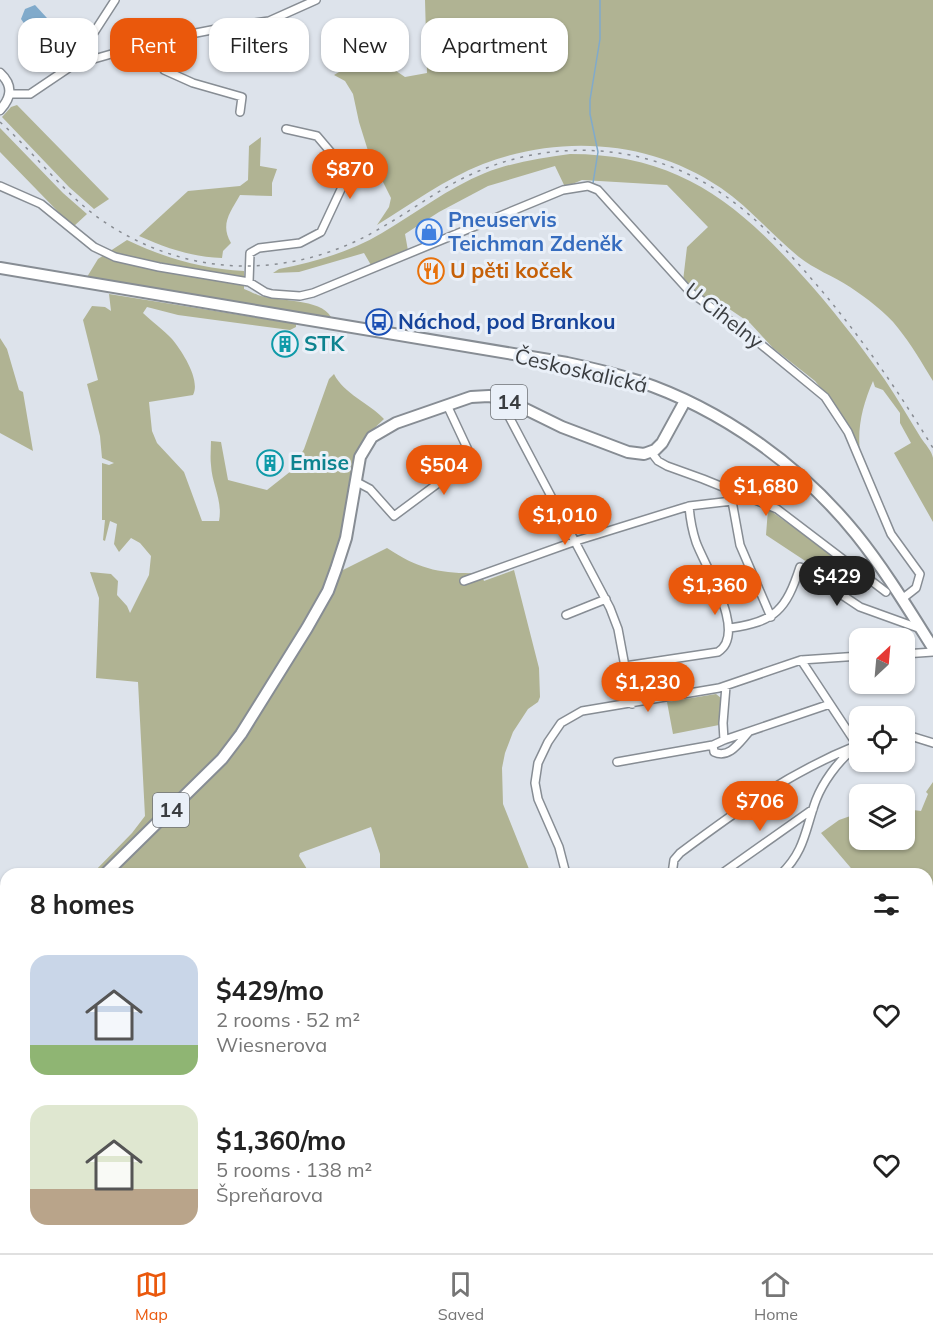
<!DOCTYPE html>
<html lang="en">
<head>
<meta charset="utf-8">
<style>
  :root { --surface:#fff; --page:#f6f6f6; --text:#222; --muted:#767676; --line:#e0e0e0; --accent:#ea580c }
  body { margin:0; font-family:Mulish,sans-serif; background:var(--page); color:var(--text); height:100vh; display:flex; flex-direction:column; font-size:22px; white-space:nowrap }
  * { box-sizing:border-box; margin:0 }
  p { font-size:20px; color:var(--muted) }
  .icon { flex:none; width:33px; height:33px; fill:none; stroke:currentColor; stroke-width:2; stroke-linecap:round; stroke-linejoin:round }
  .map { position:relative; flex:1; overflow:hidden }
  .drawer { position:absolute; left:0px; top:868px; width:933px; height:386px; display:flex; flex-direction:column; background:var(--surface); border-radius:18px 18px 0 0; box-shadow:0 2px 4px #0004 }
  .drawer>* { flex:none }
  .guide { position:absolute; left:18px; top:18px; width:600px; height:54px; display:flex; gap:12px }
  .needle { width:39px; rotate:26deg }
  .tools { position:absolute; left:849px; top:628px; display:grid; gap:12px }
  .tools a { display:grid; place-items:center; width:66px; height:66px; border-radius:12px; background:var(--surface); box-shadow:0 2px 4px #0004; font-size:30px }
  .price { position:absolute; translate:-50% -51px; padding:0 14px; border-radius:21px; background:var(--accent); color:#fff; font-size:20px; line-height:39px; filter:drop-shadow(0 2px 3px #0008) }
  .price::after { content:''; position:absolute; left:50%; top:36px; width:18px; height:14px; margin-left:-9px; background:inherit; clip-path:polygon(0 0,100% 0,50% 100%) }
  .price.active { background:#222; color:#fff }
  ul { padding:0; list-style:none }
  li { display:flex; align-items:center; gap:18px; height:150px; padding:0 30px }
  li span { display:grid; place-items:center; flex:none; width:168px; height:120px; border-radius:18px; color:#555 }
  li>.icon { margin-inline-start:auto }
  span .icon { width:72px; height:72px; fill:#fffc; stroke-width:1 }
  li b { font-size:26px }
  h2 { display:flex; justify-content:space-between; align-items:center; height:72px; padding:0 30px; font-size:26px }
  .chip { padding:0 21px; border-radius:18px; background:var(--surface); box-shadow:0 2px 4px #0004; font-size:21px; line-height:54px }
  .chip.active { background:var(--accent); color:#fff }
  .menu { display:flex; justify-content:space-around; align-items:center; height:84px; border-top:2px solid var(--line); background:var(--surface); font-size:16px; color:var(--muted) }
  .menu a { display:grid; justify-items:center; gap:3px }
  .menu .active { color:var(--accent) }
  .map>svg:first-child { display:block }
</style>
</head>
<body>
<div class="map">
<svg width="933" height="1253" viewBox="0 0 933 1253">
  <rect width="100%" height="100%" fill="#dde3eb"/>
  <path fill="#b0b393" d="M425,0H933V381C922,363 911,344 898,328C886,312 866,298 850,287C833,276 814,269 799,257C772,235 750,208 721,188C651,140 561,134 483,164C445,179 411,204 377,225L389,207L391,198L369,154L359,122L353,94L345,81L334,75L344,69L353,42L405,77L427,73Z
    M17,105L109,199L94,209L69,187L2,117L11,107Z
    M0,128L63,193L87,214L73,227L0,152Z
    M261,137L260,166L277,169L272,183V196L240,195C230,213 220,224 231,243L223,251L222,258C192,257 166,248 139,236L188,191L240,186L248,180L249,146Z
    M570,154C673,154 734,199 800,273C831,307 859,343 885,380C898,399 909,419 921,438C925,444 932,451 933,458C933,471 933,506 933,522L894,453L911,443L900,423V413L883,390L875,387L873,381C863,404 857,427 860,452L834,404L815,381L773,348L750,323L719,302L704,299L683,281L687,247L708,227L667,185L582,180L565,187L555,166L488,186L439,212L405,234L409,256L375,272L364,253L299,272L273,273L279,269C315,262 350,252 382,233C416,213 448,188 485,173C513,162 541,158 570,154Z
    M127,240C165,258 202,269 244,271V289C249,291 253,293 258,295C277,302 321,298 331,317L330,320L87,277L98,259Z
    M109,294L296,324V327L290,330L178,315L147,307L143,313C152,322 164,330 172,339C182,351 201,380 193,395L149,402L152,431L157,443L184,472L202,521H219C223,501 212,485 211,465C210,457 211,449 211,441L221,442L228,480L267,490L291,471L304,449L329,379L334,374C344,394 369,403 384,419L364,438L355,456L340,537L323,589L245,718L218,755L97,874H92L132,833L145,816L138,682L96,678L99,598L90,572L111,574L118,581L117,595L127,606L130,613L149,575L151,556L140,543L131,538L119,552L114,544L117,524L110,521L105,541L103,540L105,520H102V463L109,465L114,463L102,458L100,436L87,384L98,380L83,320L92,306L105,307L111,311Z
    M0,338L7,349L19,390L23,392L33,451L0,433Z
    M768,509L817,544L860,579L849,595L819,570L766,535Z
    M387,548C420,570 442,574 481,573L484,581L514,570L539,668L540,697L538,702L528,709L513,732L505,753L502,768L503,804L531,874H380V854L371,827L300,853L299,856L310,874H113L187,802L238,747L323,611L341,571Z
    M716,694L721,698L719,725L673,734L667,702Z
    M933,782V1253H536L523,1248H927V874H856L821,833L839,820L859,813L860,840H904L905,809L921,811L928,794L926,792Z
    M0,1073L5,1145L0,1186L2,1144Z
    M6,1206V1248H514L528,1253H0V1226Z"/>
  <path fill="#80aacb" d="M35,5L47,18L51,25L46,41L43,44L37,42L21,19L25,9Z"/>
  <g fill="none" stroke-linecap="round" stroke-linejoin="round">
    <path stroke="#80aacb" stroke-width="1.5" d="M593,183L598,152L590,114V100L600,39V0"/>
    <g stroke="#878d94" stroke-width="10">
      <path id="minor" d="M148,44L164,70L193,83L242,97L240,112
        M73,65L115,0
        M10,94H30L73,65L160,40L232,26L269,21L316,0
        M0,186L41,204L94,247L115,257L159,267L249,282L265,292L272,294L300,296L313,293L563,190L588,186L598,190L690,292L747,333L825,397L848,432L891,534L920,574L916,588L902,599
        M249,282L250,253L259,248L300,243L321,232L343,185L345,169L317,136L286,129
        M505,399V409L610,608L618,629L632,704
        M651,452L658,461L667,466L703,479L777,509L886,592
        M355,481L370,489L394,516L468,461L469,452L447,405
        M732,501L740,545L771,617
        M464,581L576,541L689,506L732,501L736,492
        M566,615L606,599
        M730,628C775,622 786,610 800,567L860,607L921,629
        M904,654L933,652
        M801,660L857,745
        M625,666L718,652C748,633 705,567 696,542C692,530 690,518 689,506
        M748,733C739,743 729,759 714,752L713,745L724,740L830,704
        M904,734L933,743
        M724,740L723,723L726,686
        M617,762L713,745
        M566,874L559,847L538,799L535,783L538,763L548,742L561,723L582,711L719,688L801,660L860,656
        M672,874L674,860L680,853C739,809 790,772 860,744
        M721,874L813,809
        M781,874C805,851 805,830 816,800C823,782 837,763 851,751"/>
    </g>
    <g stroke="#878d94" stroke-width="11">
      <path id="tertiary" d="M0,73C13,85 12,97 0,110
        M0,979H6"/>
    </g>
    <g stroke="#878d94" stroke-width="14">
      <path id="primary" d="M0,268L567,363C591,368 615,374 638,381C722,409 801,466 856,534C885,570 909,610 933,648
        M105,874L222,759L241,734L307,628L328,591L336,569L346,538L360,457L372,437L396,423L471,397L489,396L505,399L562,427L628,452L644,454L655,450L662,443L685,401
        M6,1029V1080
        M0,1207L6,1184"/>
    </g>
    <use href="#minor" stroke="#fff" stroke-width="7"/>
    <use href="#tertiary" stroke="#fff" stroke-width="8"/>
    <use href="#primary" stroke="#fff" stroke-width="10"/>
    <path stroke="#898d93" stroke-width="1.5" stroke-dasharray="3 6" stroke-linecap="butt" d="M0,122C28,147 52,178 80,203C108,228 144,247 180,257C247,276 320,264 379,229C404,215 427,198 452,184C535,138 638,138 718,191C750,212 777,240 802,268C852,324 894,384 933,448"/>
  </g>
  <defs>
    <g id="shop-ring" transform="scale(1.35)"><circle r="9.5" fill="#eaf0f8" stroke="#3f7fe0" stroke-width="1.5"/><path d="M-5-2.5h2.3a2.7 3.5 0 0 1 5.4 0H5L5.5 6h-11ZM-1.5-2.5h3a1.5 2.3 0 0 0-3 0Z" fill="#3f7fe0"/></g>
    <g id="restaurant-ring" transform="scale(1.35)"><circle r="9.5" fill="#eaf0f8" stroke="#e8710a" stroke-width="1.5"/><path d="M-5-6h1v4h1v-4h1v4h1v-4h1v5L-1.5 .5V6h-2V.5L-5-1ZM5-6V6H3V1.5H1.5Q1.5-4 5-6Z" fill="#e8710a"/></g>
    <g id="bus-ring" transform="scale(1.35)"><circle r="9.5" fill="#eaf0f8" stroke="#1a4fb4" stroke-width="1.5"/><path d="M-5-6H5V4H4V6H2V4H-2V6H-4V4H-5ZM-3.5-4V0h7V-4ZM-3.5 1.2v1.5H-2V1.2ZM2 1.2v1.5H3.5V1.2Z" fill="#1a4fb4"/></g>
    <g id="building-ring" transform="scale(1.35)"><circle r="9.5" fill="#eaf0f8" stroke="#0f9aa8" stroke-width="1.5"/><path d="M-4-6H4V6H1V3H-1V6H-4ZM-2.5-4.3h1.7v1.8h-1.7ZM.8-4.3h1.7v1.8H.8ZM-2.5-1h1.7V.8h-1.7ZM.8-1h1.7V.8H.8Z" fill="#0f9aa8"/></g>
  </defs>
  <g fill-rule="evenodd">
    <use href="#shop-ring" x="429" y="232"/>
    <use href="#restaurant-ring" x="431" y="271"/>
    <use href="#bus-ring" x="379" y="322"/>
    <use href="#building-ring" x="285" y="344"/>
    <use href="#building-ring" x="270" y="463"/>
  </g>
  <g text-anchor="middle" stroke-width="6" stroke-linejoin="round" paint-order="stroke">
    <g fill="#eaf0f8" stroke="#6f7377" stroke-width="1.5">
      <rect x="491" y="385" width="36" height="34" rx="4.5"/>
      <rect x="153" y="793" width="36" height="34" rx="4.5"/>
    </g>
    <g font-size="20" font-weight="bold" fill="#3a3d40">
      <text x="509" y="409">14</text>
      <text x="171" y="817">14</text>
    </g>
    <g font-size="21" font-weight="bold" fill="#366cbe" stroke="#eaf0f8" text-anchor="start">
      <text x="448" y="227">Pneuservis<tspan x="448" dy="24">Teichman Zdeněk</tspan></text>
    </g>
    <g font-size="21" font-weight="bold" fill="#c56008" stroke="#eaf0f8" text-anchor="start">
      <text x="450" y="278">U pěti koček</text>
    </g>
    <g font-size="21" fill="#3a3d40" stroke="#eaf0f8">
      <text transform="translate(724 316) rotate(38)" y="7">U Cihelny</text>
      <text transform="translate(581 371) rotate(13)" y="7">Českoskalická</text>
    </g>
    <g font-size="21" font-weight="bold" fill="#164399" stroke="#eaf0f8" text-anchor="start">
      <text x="398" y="329">Náchod, pod Brankou</text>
    </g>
    <g font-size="21" font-weight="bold" fill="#0d838f" stroke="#eaf0f8" text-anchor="start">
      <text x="304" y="351">STK</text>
      <text x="290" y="470">Emise</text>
    </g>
  </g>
</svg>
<div class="tools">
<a><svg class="needle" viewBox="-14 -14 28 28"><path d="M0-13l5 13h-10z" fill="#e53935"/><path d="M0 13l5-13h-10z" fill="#767676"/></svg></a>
<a><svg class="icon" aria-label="locate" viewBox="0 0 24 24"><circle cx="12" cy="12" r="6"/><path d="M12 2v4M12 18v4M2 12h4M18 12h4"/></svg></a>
<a><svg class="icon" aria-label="layers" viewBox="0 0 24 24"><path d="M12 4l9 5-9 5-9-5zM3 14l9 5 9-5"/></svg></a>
</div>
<b class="price" style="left:350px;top:200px">$870</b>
<b class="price" style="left:444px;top:496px">$504</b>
<b class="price" style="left:766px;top:517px">$1,680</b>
<b class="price" style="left:565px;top:546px">$1,010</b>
<b class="price active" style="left:837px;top:607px">$429</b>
<b class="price" style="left:715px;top:616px">$1,360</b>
<b class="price" style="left:648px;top:713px">$1,230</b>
<b class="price" style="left:760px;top:832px">$706</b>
<div class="guide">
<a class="chip">Buy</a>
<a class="chip active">Rent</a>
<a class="chip">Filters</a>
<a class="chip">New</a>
<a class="chip">Apartment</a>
</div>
<section class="drawer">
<h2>8 homes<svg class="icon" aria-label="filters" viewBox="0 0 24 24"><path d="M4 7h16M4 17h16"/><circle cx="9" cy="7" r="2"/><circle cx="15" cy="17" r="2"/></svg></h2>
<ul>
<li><span style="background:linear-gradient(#c9d6e8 75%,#8fb573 0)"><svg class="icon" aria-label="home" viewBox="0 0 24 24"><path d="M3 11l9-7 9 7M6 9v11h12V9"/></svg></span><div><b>$429/mo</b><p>2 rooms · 52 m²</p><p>Wiesnerova</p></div><svg class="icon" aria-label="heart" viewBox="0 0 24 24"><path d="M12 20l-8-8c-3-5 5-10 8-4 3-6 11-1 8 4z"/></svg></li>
<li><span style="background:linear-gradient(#dfe7d0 70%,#b9a48a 0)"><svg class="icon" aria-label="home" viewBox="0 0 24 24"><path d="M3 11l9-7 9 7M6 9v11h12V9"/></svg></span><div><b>$1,360/mo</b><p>5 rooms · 138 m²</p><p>Špreňarova</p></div><svg class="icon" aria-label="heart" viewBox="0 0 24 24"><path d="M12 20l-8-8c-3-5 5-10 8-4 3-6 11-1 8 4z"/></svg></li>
</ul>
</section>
</div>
<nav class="menu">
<a class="active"><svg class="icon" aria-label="map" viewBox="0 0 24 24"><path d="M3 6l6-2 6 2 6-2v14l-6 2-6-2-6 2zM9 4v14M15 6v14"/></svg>Map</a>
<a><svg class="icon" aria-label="saved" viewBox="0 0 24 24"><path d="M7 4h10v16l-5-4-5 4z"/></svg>Saved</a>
<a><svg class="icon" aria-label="home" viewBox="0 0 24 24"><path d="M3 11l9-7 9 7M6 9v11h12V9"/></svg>Home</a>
</nav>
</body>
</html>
